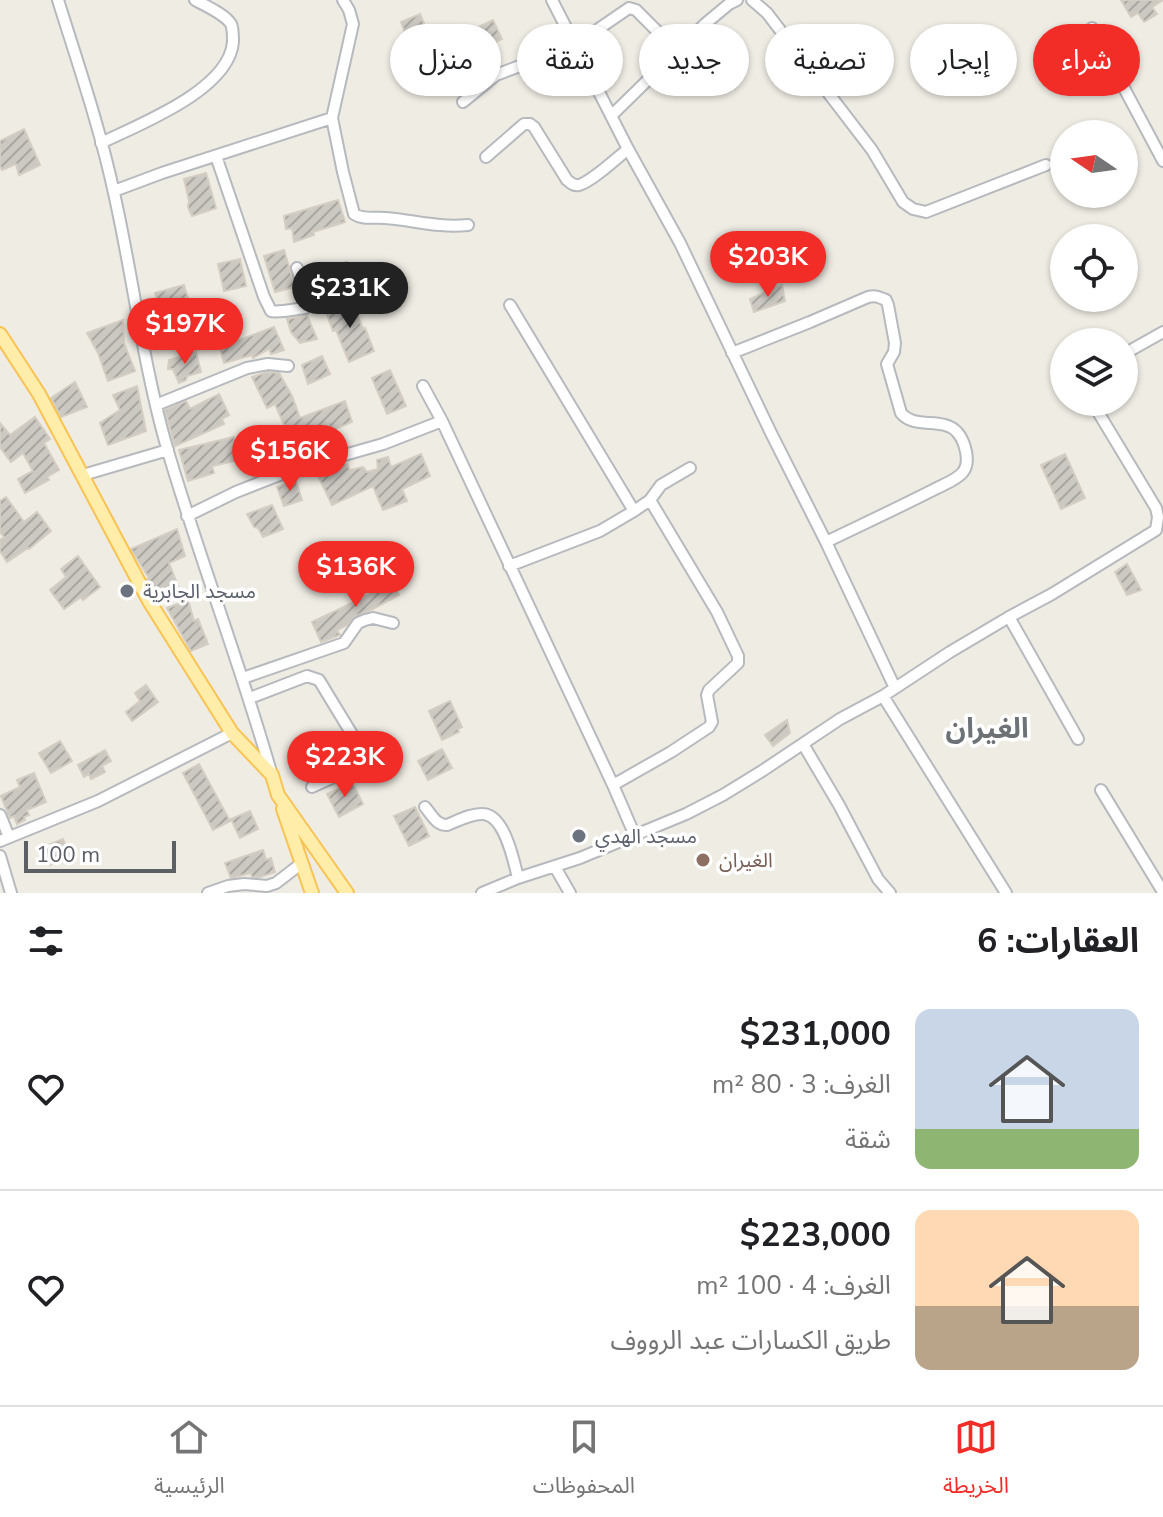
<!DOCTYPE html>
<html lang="ar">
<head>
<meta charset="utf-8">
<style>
  :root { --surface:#fff; --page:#f2f2f2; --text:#202124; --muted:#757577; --line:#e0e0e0; --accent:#f22d27 }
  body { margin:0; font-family:"Nunito Sans","Noto Sans Arabic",sans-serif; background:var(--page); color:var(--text); direction:rtl; height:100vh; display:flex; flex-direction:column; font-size:30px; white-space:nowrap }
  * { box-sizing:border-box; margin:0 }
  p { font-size:26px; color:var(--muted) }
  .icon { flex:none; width:44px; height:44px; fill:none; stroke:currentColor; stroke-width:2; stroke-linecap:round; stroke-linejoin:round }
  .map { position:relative; height:893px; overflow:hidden; direction:ltr }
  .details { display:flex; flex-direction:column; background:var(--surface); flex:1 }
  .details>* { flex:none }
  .guide { position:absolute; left:24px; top:24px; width:1116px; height:72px; direction:rtl; display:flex; gap:16px }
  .needle { width:52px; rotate:283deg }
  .fabs { position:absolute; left:1050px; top:120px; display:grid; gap:16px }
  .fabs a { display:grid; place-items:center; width:88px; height:88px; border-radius:50%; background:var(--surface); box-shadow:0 2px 6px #0004; font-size:40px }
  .scale { position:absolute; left:24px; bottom:20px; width:152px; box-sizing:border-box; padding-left:8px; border:4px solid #5c6065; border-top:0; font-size:22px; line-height:28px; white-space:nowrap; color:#5c6065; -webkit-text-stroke:6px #fff; paint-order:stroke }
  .price { position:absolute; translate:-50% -68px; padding:0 18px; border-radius:28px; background:var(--accent); color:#fff; font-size:26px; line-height:52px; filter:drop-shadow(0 2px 4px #0008) }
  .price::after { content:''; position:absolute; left:50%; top:48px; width:24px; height:18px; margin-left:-12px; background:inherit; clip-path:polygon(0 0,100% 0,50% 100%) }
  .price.on { background:#222; color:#fff }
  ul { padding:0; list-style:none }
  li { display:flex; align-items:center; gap:24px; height:200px; padding:0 24px }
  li+li { border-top:2px solid var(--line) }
  li span { display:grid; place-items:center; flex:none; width:224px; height:160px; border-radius:16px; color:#555 }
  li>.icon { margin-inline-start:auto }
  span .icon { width:96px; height:96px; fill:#fffc; stroke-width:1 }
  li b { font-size:34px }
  h2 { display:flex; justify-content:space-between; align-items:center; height:96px; padding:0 24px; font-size:34px }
  .chip { padding:0 28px; border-radius:36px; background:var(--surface); box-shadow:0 2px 6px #0004; font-size:28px; line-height:72px }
  .chip.on { background:var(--accent); color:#fff }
  .tab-bar { display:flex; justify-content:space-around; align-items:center; height:112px; border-top:2px solid var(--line); background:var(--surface); font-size:22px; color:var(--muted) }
  .tab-bar a { display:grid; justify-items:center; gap:4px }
  .tab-bar .on { color:var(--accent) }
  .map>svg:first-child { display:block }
</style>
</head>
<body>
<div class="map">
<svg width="1163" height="893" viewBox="0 0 1163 893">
  <defs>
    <pattern id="building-hatch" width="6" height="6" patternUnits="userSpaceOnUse" patternTransform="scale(2)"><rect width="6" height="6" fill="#ccc9c3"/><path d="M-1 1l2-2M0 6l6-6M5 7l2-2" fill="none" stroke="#a9a7a2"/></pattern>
  </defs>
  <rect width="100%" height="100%" fill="#efece4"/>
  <path fill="url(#building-hatch)" stroke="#d4cdc2" stroke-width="2" d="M1121,0H1163L1152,7L1157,14L1144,22L1138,13L1131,17Z
    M420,14L431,41L439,37L440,39L466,27L468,32L493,20L502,39L461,58L460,55L435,68L434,65L426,69L412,41L409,43L401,22Z
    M24,129L40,165L19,175L16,164L2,170L0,166V141Z
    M206,173L216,208L192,216L188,207L189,201L184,179Z
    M338,200L345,222L313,232L314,235L294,242L292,228L286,229L284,216Z
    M284,250L295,287L275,292L264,256Z
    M240,259L246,286L224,291L218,264Z
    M347,262L352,283L330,289L324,268Z
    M184,285L189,302L183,305L181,311L162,316L155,293Z
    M782,285L785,301L754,312L750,299Z
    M219,299L234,342L274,327L284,350L271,354L269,349L253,358L252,355L224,363L216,333L206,336L197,306Z
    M351,299L363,329L365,328L374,351L349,362L336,330L333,331L325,309Z
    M307,315L317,339L300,343L291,332L287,319Z
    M123,320L124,343L135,371L108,381L98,353L87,333Z
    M196,352L201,372L187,376L186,380L179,383L173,369H168L169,360Z
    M322,356L330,374L308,384L302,365Z
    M390,370L406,406L387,414L372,378Z
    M268,372L279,373L292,396L300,418L345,401L352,422L309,440L311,446L296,453L275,404L267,408L252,377Z
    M75,382L87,407L61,417L51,398Z
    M137,386L146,431L108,445L100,423L120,410L113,395Z
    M219,394L229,415L222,419L224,424L175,446L165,410L186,401L190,409Z
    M35,417L50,439L44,443L59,470L47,477L49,480L25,493L18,479L33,471L23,453L11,462L0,447V423L10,435Z
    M234,437L239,460L212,466L214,473L188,481L179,450Z
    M269,448L275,466L257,473L250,455Z
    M421,454L430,476L402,489L407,501L383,510L373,486L332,505L319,478L347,464L350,470L363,467L367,472L378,469L377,460L388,457L391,467Z
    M1065,454L1085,498L1061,509L1041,465Z
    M296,481L302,500L284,506L277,487Z
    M6,497L24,522L37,512L51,531L29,549L28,548L7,562L0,551V540L4,537L0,532V501Z
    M272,505L283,529L263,537L258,528L254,527L247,514Z
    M177,529L185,556L169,563L178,586L158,598L147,579L149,578L131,549Z
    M78,556L100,587L83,600L81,597L64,609L50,590L66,577L61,569Z
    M1127,564L1141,590L1127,595L1115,572Z
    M389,574L399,595L371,610L355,616L347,625L337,630L340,635L321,642L312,622L371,594L367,585Z
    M188,600L194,621L198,619L208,644L191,651L167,608Z
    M146,685L158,702L132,721L126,712L140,701L135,693Z
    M450,701L462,727L458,729L459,732L442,740L429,711Z
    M787,720L790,733L773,746L765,735Z
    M60,741L72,761L51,773L39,753Z
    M442,749L452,768L428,780L418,761Z
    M105,750L111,761L102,766L105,772L91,779L89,774L84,777L78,765Z
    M199,764L230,821L213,830L183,773Z
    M34,773L46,802L27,810L29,815L24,817L25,820L17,824L14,816L10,818L1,796L20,787L17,780Z
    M352,782L363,804L339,817L327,794Z
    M415,807L429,836L409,846L394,816Z
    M250,811L258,829L240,838L231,819Z
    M63,839L70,857L50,865L43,847Z
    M263,850L266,860L271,858L275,872L260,877H252L251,873L231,878L225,863Z"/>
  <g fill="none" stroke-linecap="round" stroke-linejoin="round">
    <g stroke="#b6babe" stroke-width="14">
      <path id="minor" d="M58,0C78,64 100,128 114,193C133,277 143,365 167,448C199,557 240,663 271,772
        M343,0L349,10L353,24L332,118L343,172L354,214C363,220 374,217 385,218C414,220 437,228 468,225
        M552,0L628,149L680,243L771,433L826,542L895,688
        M752,0L767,13L872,150L903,202L913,209L926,212L1046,165
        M1092,28L1163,161
        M463,102L496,75L575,45L629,8L636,10L668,42
        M611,116L705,24L729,4L737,0
        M101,143C140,124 229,90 233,42C233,37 233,28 231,24C225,14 204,5 195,0
        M216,156L264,297L271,311C277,313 296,309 305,308V292L297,268
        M486,157L524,124H530L534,127L567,180C571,183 573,186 579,185C591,182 617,158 628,149
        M114,191L162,173L332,118
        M732,353L810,322L868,297C875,295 879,297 886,300L888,305L895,343L894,352L887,364L901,413C915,430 942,416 957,432C965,441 971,462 963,472C958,479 945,484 937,488C900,507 863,524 826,542
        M1124,354L1163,332
        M423,386L442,421L613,785L635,836
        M156,405L247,368L268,364L288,366
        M83,475L168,450
        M634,511L650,500L661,485L690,468
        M187,516L236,492L292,470L383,444L442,421
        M509,566L600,531L634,511L510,305
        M1009,617L1078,739
        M243,678L344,643L358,623L365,620L373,618L393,623
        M883,696L1006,893
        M250,698L307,676L319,680L364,754V760L358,766L312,787
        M803,744L839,805L878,879L890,893
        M613,785L671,752L709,727L712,722L707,695L709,690L738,663V656L717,612L650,500
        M1101,790L1163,892
        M425,807C432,815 436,825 447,825C457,821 472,813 483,814C505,815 514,862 518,878
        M0,815L9,837
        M0,841L98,801L232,733
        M0,856L11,893
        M555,867L570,893
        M208,893L228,886L244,884L267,886L276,883L302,863
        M482,893L518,878L580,858L686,814L723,795L762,771L840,719L883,696L950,652L1009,617L1052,594L1156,530L1158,517L1156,508L1092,402"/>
    </g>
    <g stroke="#f9c353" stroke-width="16">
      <path id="major" d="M0,334L39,394L149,601L232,733L272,775L278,795L347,893
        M283,809L312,893"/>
    </g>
    <use href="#minor" stroke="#fff" stroke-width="10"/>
    <use href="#major" stroke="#ffeda9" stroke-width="12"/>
  </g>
  <g fill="#6b7280" stroke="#fff" stroke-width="3">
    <circle cx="127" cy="591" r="8"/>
    <circle cx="579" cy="836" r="8"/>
  </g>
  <circle fill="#8d6e63" stroke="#fff" stroke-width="3" cx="703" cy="860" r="8"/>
  <g text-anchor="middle" stroke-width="7" stroke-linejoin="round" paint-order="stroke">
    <g font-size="20" fill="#5b616d" stroke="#fff" text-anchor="start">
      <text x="143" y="598">مسجد الجابرية</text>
      <text x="595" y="843">مسجد الهدي</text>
    </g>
    <g font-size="20" fill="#785e54" stroke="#fff" text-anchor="start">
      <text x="719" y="867">الغيران</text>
    </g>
    <g font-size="28" font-weight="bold" fill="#6d7277" stroke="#fff">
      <text x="987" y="738">الغيران</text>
    </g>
  </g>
</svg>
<div class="fabs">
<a><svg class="needle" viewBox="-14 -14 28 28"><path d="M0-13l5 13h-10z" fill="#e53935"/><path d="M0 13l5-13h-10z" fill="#757577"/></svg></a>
<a><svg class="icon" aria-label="locate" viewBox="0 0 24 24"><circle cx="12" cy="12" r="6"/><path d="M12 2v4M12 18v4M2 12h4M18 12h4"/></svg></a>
<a><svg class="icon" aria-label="layers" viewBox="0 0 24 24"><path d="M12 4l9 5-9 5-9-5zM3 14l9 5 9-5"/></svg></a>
</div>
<div class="scale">100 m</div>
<b class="price" style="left:768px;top:299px">$203K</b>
<b class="price on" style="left:350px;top:330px">$231K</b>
<b class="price" style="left:185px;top:366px">$197K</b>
<b class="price" style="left:290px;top:493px">$156K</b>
<b class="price" style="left:356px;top:609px">$136K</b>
<b class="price" style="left:345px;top:799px">$223K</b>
<div class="guide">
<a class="chip on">شراء</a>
<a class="chip">إيجار</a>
<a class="chip">تصفية</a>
<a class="chip">جديد</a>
<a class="chip">شقة</a>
<a class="chip">منزل</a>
</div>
</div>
<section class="details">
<h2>العقارات: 6<svg class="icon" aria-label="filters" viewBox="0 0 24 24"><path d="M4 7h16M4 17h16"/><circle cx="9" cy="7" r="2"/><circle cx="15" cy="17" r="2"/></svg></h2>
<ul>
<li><span style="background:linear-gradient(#c9d6e8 75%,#8fb573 0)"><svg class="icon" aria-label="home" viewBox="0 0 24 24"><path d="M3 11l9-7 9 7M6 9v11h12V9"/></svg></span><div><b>$231,000</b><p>الغرف: 3 · 80 m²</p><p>شقة</p></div><svg class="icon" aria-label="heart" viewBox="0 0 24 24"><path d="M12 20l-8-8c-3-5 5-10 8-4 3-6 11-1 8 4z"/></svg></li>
<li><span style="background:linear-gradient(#ffd9b3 60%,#b9a48a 0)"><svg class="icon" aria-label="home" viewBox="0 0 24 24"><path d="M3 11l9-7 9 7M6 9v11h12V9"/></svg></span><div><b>$223,000</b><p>الغرف: 4 · 100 m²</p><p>طريق الكسارات عبد الرووف</p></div><svg class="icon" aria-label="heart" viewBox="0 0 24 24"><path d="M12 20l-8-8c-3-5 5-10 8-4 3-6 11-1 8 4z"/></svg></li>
</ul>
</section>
<nav class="tab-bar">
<a class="on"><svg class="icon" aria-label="map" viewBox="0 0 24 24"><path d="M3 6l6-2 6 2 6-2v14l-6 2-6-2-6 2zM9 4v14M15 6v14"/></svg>الخريطة</a>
<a><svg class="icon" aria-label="saved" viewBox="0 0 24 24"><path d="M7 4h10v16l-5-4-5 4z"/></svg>المحفوظات</a>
<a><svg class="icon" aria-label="home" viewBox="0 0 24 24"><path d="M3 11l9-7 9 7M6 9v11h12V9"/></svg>الرئيسية</a>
</nav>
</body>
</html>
